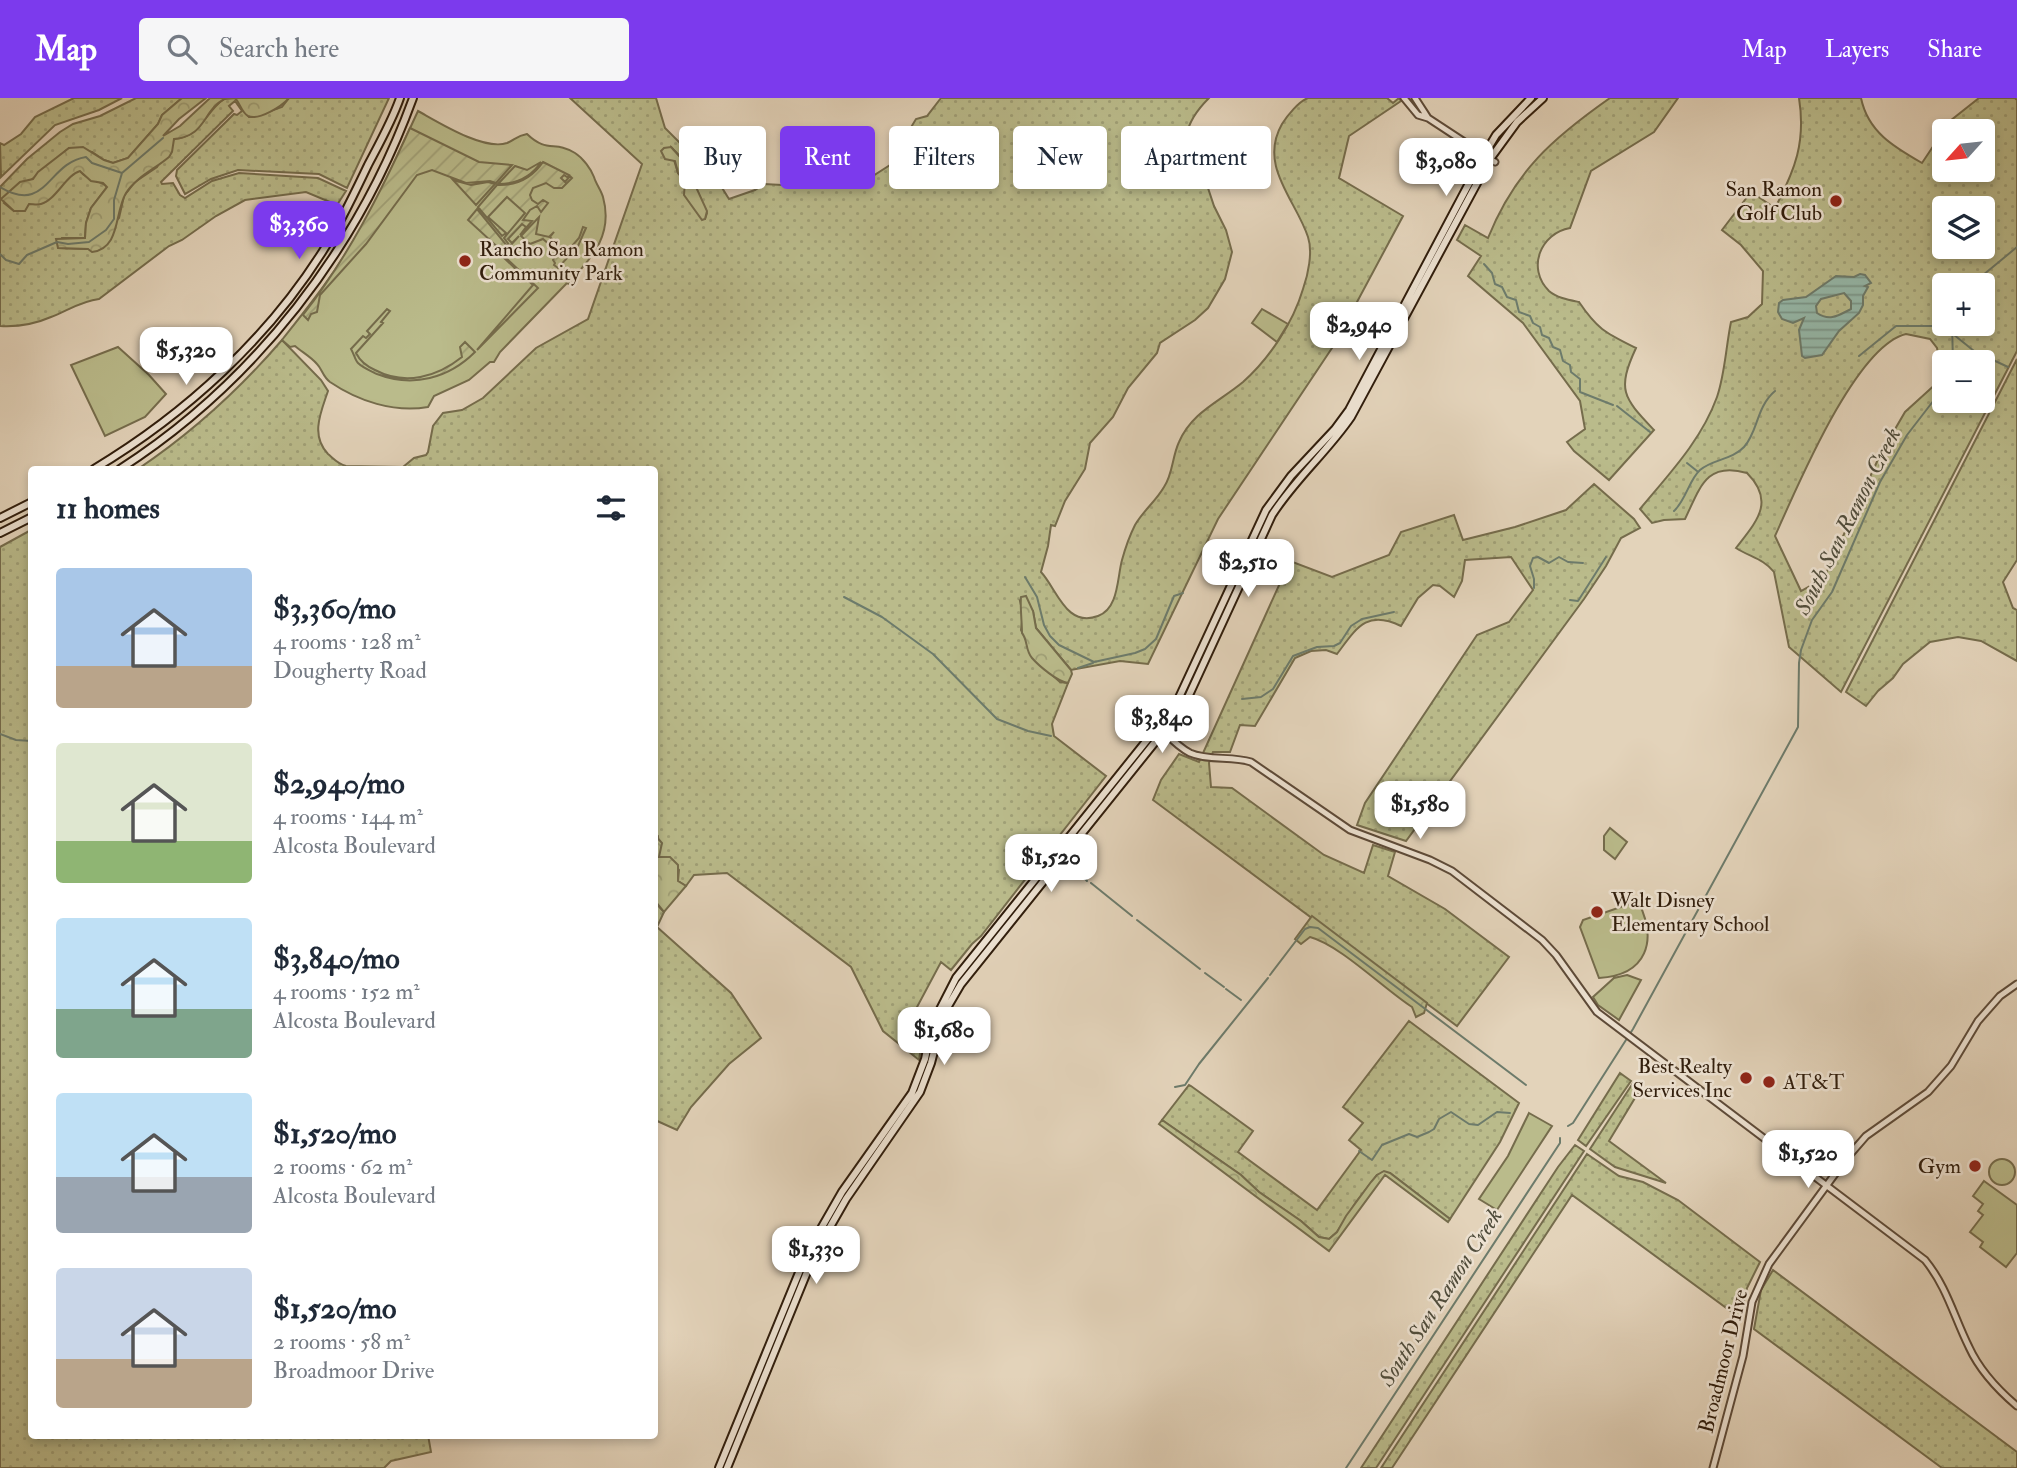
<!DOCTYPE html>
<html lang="en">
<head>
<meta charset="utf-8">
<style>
  :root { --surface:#fff; --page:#f6f6f7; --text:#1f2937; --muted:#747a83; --accent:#7c3aed }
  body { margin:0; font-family:"IM FELL Double Pica",serif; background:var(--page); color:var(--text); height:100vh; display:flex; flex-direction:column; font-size:26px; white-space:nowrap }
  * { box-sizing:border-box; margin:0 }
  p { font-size:23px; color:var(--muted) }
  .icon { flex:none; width:38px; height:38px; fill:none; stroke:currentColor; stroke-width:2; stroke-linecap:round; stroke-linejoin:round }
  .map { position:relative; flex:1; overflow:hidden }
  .panel { position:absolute; left:28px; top:368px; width:630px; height:973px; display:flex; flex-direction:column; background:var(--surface); border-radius:7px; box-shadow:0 4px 10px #0003 }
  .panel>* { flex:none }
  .hud { position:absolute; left:679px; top:28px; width:665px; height:63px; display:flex; gap:14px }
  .needle { width:46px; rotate:243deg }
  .buttons { position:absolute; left:1932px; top:21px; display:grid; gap:14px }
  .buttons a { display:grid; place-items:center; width:63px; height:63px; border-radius:7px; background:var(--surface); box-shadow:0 4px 10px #0003; font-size:35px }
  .price { position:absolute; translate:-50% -60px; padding:0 16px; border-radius:14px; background:#fff; color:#222; font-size:23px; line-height:46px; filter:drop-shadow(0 2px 4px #0008) }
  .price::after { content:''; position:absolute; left:50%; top:42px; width:21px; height:16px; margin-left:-10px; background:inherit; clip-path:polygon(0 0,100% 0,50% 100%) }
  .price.on { background:var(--accent); color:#fff }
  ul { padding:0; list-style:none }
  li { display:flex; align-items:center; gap:21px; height:175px; padding:0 28px }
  li span { display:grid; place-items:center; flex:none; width:196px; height:140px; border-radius:7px; color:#555 }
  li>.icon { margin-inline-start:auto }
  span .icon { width:84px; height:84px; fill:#fffc; stroke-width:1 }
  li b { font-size:30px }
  h2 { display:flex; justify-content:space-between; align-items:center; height:84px; padding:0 28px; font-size:30px }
  .chip { padding:0 24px; border-radius:7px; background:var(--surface); box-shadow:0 4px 10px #0003; font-size:24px; line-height:63px }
  .chip.on { background:var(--accent); color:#fff }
  header { display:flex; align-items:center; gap:42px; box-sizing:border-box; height:98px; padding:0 35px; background:var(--accent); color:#fff }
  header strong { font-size:33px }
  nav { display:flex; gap:38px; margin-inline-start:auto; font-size:24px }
  .search { width:490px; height:63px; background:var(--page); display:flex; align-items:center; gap:18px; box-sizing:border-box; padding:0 24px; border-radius:7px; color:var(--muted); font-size:26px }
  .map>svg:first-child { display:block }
</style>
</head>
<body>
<header>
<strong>Map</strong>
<div class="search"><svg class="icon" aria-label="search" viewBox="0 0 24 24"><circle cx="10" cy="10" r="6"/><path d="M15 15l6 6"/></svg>Search here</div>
<nav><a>Map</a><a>Layers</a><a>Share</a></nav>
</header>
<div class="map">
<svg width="2017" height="1370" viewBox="0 0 2017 1370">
  <defs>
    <pattern id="grass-dots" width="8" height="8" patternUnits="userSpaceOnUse" patternTransform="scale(1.75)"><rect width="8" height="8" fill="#babb8b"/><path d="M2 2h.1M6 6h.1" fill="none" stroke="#a0a077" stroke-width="1.8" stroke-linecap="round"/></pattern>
    <pattern id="forest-crowns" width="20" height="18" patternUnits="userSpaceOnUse" patternTransform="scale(1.75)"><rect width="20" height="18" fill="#babb8b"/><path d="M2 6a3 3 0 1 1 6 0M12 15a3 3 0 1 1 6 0" fill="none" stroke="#a0a077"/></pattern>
    <pattern id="garden-furrows" width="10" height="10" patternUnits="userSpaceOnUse" patternTransform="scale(1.75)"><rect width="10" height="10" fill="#babb8b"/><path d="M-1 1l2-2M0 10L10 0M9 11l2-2" fill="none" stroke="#a0a077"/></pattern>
    <pattern id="water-rules" width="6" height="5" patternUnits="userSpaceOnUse" patternTransform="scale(1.75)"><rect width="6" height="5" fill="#96b9aa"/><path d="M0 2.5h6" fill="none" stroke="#7b9689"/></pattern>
  </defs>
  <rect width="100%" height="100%" fill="#e3d3ba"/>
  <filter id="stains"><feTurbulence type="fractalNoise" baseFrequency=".00286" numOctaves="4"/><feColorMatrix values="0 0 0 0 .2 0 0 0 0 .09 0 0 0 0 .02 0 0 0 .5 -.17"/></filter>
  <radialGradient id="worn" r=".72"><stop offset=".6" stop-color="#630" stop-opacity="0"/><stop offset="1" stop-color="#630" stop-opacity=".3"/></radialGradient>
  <path fill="url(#grass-dots)" stroke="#756c4c" stroke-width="2" fill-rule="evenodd" d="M74,0H122L99,12L55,27L1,79L0,45L4,47L21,36L35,19Z
    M136,0H182L162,17L158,26L128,60L113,65L104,62L92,54L69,50L4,105L14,113L29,106L45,104L76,73H80C90,85 100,81 107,89L91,110L86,125L85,140H62L59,150L88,151L119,120L124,98L135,84L157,69L174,41C201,39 205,14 224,1L236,0L249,19H253L282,9L289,0H389L347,90L319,76L238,72L211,81L185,96L176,78L177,72L234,16L237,17L242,13L235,3L229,8L233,13L161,84L162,86L173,85L180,97L185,100L212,83L239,75L318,80L346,93L337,107L306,94L245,102L216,118L182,142L169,148L99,201C81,203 67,213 51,219C35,226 17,229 0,228V89L27,61L60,34L73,26L100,18Z
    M570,0H656L665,30L685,50L688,59L720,61L716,80L729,101L755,92L764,86L782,87L796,81L808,80L836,68L847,71C849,80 857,84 865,83L890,67L905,48L904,41L916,21L927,18L941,0H1209C1196,13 1189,24 1185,41L1201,69L1214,108L1226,132L1232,154L1225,181L1208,210L1195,222L1160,245L1157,255L1128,290L1113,319L1090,345L1085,371L1065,403L1055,428L1051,427L1048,448L1041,474C1057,491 1066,530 1098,518C1119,510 1117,480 1122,462C1125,451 1130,437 1135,427C1143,413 1156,403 1164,389C1173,376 1172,359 1179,344C1192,314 1219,304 1243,284C1269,261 1293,225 1303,191C1308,177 1313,154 1308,139C1296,102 1258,68 1282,26C1287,18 1299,3 1308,0C1314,0 1323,0 1329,0C1349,0 1368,0 1387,0L1393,5L1399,0L1401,3L1349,38L1339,80L1403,118L1334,247L1218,421L1148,566L1120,563L1071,572L1036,530L1033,513L1020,503L1023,516L1021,532L1039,565L1060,584L1068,585L1052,626L1054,638L1106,678L981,838L972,846L951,872L941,864L917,909L926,918L919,962L883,933L851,869L727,775L694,777L686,788L678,783L679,772L666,759H659L658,738L654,735V371H138C193,334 239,292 282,242L321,282L328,293C321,314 310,337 328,356C334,361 338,366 346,368L403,369L414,360L426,357L428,354L433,328L443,315L462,312L483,300L536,250L588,221L642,66ZM671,49L690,69V76L707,115L705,121H702L685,97V83L678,75L674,62L668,61Z
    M1610,0H1678L1654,34L1591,73L1570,130C1541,135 1526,170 1549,193C1557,200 1569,202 1579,204C1598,232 1606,235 1636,250C1616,293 1624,300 1654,332L1609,382L1574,353L1567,344L1585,331L1580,303L1523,225L1468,178L1481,158L1457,142L1465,127L1488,140C1515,73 1553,40 1610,0Z
    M1799,0H1861C1868,34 1894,49 1922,65L1950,23L1979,0H2015L2017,2V253L1841,594L1789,549L1774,474C1764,461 1750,459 1736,450C1756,424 1776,404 1747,375C1706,363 1700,390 1685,421L1664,422L1652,425L1640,411C1669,376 1701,343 1717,299C1725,276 1726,248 1731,224L1748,219L1762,206L1763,173L1741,147L1722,132L1751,94L1775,110C1795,72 1806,44 1799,0ZM1944,33H1983V72H1944ZM1944,110H1983V149H1944ZM1944,187H1983V226H1944ZM1906,236L1930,241L1937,250L1941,274L1938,284L1905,314L1880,357L1824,480L1801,493L1775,438C1796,392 1855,248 1906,236ZM1944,264H1983V303H1944Z
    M2017,261V462L2003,484L2013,510L2017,512V563L1981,543L1958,539L1930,544L1903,566L1893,580L1878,593L1866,608L1846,594Z
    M1594,386L1634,421L1640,430L1621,440L1606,468L1584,501L1406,743L1357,727L1365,705L1477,537L1509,524L1533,492L1511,459L1465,462L1462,483L1454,499L1440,488L1433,487L1418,500L1401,528C1366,511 1356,531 1337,556L1326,552L1311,553L1295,560L1255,628L1240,627L1230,654H1213L1209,665L1211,689L1232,690L1324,757L1364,775L1373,747L1395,754L1388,778L1445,811L1509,859L1457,928L1153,702L1161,682L1179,656L1199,664L1290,463L1332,479L1389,457L1401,434L1454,417L1463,442L1515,429L1566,412Z
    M31,432L32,1337H428L431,1354L391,1363L384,1370H0V449Z
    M654,803L664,814L657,829L731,895L761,940L729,966L691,1009L677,1032L655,1022Z
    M1409,923L1519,1005L1500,1044L1450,1121L1390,1075L1377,1077L1356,1104L1337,1134L1329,1141L1319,1139L1301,1123L1259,1094L1241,1077L1162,1022L1189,987L1191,988L1253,1033L1238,1054L1317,1112L1361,1052L1349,1042L1363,1025L1343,1009Z
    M1620,975L1631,983L1586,1048L1578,1042Z
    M1633,985L1641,990L1609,1043L1666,1085L1615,1069L1590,1051Z
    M1575,1047L1584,1053L1376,1370H1361L1558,1069Z
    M1587,1056L1619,1078L1643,1084L1678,1102L1760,1164L1747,1190L1740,1220L1572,1097L1392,1370H1381Z
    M1773,1172L2017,1354V1370H1942L1754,1231L1761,1192Z"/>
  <path fill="url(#forest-crowns)" stroke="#756c4c" stroke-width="2" d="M182,0H206L179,21L163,38L180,28L210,0H226C202,12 207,38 174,41L172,54L169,59C155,71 136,79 126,95C114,115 121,150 92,154L88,151L58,150L56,141L85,140L86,125L91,110L107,89L103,85L91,83L80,73C66,77 56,102 41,106C37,107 33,106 29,106L25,113H14L1,101L20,84L33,81L38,74L69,50L83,49L104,62L113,65L128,60L158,26L162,17Z
    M235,0H289C282,8 259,23 248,18C242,15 240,5 235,0Z
    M671,49L690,70V76L707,113L705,121L702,122L684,97L685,83L678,75L675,63L665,61L661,53L664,50Z
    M1026,498L1033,513L1036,530L1071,572L1072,576L1068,585C1058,584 1039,568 1032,560C1025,552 1028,542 1022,535C1022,525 1020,508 1021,499Z
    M654,736L662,745L659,759H670L678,767V783L686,788L664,814L655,803Z
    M1312,818L1427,905L1424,915L1416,919L1412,909C1384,891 1340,847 1310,839L1301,846L1295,841Z
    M1162,1022L1241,1077L1259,1094L1301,1123L1319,1139L1329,1141L1337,1134L1346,1118L1371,1084L1377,1077L1384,1073L1390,1075L1450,1121L1448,1124L1385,1077L1329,1153L1159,1026Z"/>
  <path fill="#babb8b" stroke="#756c4c" stroke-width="2" d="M418,13C438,24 484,53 507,45C515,42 516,38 527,36C548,56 554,42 575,55C583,60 591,71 594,79C596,86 601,92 603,99C613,135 594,158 571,182L569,186L567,185L500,254L494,264H490L469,282L434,298L428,309C394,315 358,303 330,284C323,279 322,271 317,266C311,259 302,254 295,248L290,249L282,242C308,209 334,177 355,140C379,100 398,56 418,13Z
    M1262,211L1288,226L1277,244L1252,225Z
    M118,249L149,277L166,296L145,319L105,338L71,267Z
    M1610,730L1627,744L1615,761L1604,752V738Z
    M1638,803C1658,843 1647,877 1599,880L1580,829L1583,822Z
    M1627,877L1641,882L1619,922L1598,907L1593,899L1614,880Z
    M1529,1015L1552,1028L1497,1112L1479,1101L1508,1058Z
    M1989 1074a13 13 0 1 1 26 0a13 13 0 1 1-26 0Z
    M1984,1083L2017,1107V1155L2006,1169L1980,1149L1983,1144L1970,1134L1983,1117L1978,1113L1983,1106L1973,1098Z"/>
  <path fill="url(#garden-furrows)" stroke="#756c4c" stroke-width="2" d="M410,30L479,64L512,67L496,85L490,83L466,85L432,72L417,77L366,146L320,197L317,214L311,216L308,222L303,217C348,159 380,96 410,30Z
    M541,64C531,79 517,86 498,86L515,68L527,72Z
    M543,64L569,77L567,79L564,77L561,80L565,84L570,78L572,80L562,90H554L546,85L533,90L530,97L532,102L538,106L543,102L548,105L541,114L537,108L530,112L523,122L532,123L520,137L526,129L522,126L508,141L512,145L519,138L510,148L504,140L525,115L507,99L488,119L506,135L502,138L478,109L497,87C517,88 532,80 543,64Z
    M453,82L471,87L488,84L495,86L476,107Z
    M477,111L508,149L504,155L468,122Z
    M539,119L536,136L549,139L554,134L550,139L565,156L579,140L583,129L586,130L578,148L558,170L554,167L555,165L553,162L558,154L543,141L530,146L521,138Z
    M504,158L538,190L477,252L533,187L503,159Z
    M387,211L390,213L381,224L383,225L356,255C360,263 366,268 375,272C405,288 437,279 462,259L460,249L465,244L475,254C449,280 413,290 377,276C371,273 363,270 358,265C355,262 354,256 351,251L363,238L366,240L370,236L367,233Z"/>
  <path fill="url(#water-rules)" stroke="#6d7b6b" stroke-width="2" fill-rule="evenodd" d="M1860,176L1865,177L1871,185L1865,188L1868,189L1863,198V207L1859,215L1839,233L1822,257L1805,260L1802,258L1799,232L1804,220L1793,225L1782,221L1778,214L1779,205L1783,202L1806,199L1836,178L1854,179ZM1844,195L1851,203V211C1839,217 1830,224 1817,215L1816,208L1821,201Z"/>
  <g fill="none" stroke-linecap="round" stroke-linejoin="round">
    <path stroke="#6d7b6b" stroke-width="2" d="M0,89C47,117 47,65 86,59L92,65L122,75L163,40
      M0,156L6,162L19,166L27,157L57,144L68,146L89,144L106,132L114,121V102L122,75
      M1484,166L1492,175L1495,186L1502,189L1507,199L1516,202L1519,214L1530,218L1533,225L1540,229L1542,237L1549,240L1553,249L1560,252L1563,263L1570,267L1571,274L1580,281V294L1613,307
      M1971,187L2017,149
      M1952,226L1953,264
      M1859,258L1896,228H1935L1948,232L1974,253L2008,269
      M1617,308L1650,334
      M1687,365L1697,373
      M1674,413C1686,402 1689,382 1700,372C1713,361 1732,362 1744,349C1758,334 1756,309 1775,293
      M1025,479L1037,499L1044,527L1050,538L1059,547L1094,564L1135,555L1145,551L1156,541L1174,498L1183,495
      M1534,490V481L1530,468L1533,460L1538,459L1549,465L1559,459L1568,464L1583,465
      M844,499L882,519L933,556L997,621L1028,633L1051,638
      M1570,502L1578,503L1606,459
      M1078,570L1093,565
      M1242,601L1261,599L1273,591L1293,558L1317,549L1334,548L1340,545L1351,528L1362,521L1394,514
      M0,636L16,642L32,643
      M1073,767L1087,783
      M1091,785L1132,818
      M1137,822L1200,871
      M1205,875L1224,889
      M1270,877L1305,831L1310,829L1318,830L1526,987
      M1226,891L1241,902
      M1175,989L1185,987L1199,966L1268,880
      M1568,1028L1573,1025L1633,931L1798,629L1799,565L1801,552L1812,522L1832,494L1880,384L1907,337L1944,289
      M1359,1053L1372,1062L1382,1047L1409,1036L1417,1039L1429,1034L1434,1031L1439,1021L1451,1014L1469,1026L1478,1027L1497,1014L1510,1015
      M1346,1370L1560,1045V1040"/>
    <g stroke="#5d4a38" stroke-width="9">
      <path id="tertiary" d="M1404,0L1418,17L1428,20L1495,64
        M1415,0L1428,20
        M1163,633C1171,641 1180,650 1190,655C1208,663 1232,658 1251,664L1350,732L1430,762L1452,773L1542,842L1556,857L1597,914L1925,1162C1947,1189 1954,1219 1969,1249C1980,1273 1997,1291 2017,1308
        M1713,1370L1743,1258L1752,1204L1769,1166L1846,1061L1866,1038L1928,994L1951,968L1978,923L2000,898L2017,886"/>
    </g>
    <g stroke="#301d0c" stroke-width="10">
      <path id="secondary" d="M94,371C186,316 270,239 326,148C342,122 355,94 368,67C379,46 392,23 400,0
        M120,371C255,284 358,151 413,0
        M0,420L32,404
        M0,435L32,419
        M719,1370L807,1155L842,1094L912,995L925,961L932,927L956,880L1176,606L1266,412L1291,378L1335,331L1349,312L1484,57L1496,37L1531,0
        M727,1370L814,1157L846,1101L920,994L931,965L944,915L961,886L1184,608L1272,417C1295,381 1327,354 1351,319L1490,61L1517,24L1543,0"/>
    </g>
    <use href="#tertiary" stroke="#ede2d2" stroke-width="5"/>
    <use href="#secondary" stroke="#ede2d2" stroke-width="6"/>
  </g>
  <g fill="#8f2418" stroke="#ede2d2" stroke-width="2.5">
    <circle cx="1836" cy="103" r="7"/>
    <circle cx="465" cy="163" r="7"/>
    <circle cx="1597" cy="814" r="7"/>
    <circle cx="1746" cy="980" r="7"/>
    <circle cx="1769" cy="984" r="7"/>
    <circle cx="1975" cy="1068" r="7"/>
  </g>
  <g text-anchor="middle" stroke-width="5" stroke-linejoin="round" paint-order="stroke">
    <g font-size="21" fill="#301d0c" stroke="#ede2d2" text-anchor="end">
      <text x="1822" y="98">San Ramon<tspan x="1822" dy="24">Golf Club</tspan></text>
      <text x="479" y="158" text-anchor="start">Rancho San Ramon<tspan x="479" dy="24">Community Park</tspan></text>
      <text x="1611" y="809" text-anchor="start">Walt Disney<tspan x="1611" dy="24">Elementary School</tspan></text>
      <text x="1732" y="975">Best Realty<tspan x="1732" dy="24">Services Inc</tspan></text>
      <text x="1783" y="991" text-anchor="start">AT&amp;T</text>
      <text x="1961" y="1075">Gym</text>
    </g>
    <g font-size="21" fill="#301d0c" stroke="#ede2d2">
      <text transform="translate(1723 1263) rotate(-76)" y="7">Broadmoor Drive</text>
    </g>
    <g font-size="23" font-style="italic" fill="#4f4c3b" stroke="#ede2d2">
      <text transform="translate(1847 423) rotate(-63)" y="8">South San Ramon Creek</text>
      <text transform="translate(1440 1199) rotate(-57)" y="8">South San Ramon Creek</text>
    </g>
  </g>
  <rect width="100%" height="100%" filter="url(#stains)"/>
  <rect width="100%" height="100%" fill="url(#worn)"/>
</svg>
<div class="buttons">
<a><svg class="needle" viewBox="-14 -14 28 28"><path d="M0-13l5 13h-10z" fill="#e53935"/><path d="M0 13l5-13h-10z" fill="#747a83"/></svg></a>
<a><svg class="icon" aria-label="layers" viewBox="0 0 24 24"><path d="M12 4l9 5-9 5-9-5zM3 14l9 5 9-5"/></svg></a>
<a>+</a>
<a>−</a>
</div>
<b class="price" style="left:1446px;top:100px">$3,080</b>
<b class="price on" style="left:299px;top:163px">$3,360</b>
<b class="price" style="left:1359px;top:264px">$2,940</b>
<b class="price" style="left:186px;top:289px">$5,320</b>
<b class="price" style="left:1248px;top:501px">$2,510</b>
<b class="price" style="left:1162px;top:657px">$3,840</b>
<b class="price" style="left:1420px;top:743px">$1,580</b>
<b class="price" style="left:1051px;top:796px">$1,520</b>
<b class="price" style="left:944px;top:969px">$1,680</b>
<b class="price" style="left:1808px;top:1092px">$1,520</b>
<b class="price" style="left:816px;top:1188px">$1,330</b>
<div class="hud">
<a class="chip">Buy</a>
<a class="chip on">Rent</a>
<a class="chip">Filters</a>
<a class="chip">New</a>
<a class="chip">Apartment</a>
</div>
<section class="panel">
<h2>11 homes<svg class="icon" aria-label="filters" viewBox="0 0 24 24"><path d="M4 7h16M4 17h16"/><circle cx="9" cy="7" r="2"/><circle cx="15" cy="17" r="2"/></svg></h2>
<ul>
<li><span style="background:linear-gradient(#a9c7e8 70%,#b9a48a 0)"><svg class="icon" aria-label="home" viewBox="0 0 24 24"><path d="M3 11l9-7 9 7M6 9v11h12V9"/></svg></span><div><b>$3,360/mo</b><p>4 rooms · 128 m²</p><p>Dougherty Road</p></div></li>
<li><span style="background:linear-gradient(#dfe7d0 70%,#8fb573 0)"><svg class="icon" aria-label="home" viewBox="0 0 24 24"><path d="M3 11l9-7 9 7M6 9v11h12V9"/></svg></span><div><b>$2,940/mo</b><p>4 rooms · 144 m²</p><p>Alcosta Boulevard</p></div></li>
<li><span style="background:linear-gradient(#bfe0f5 65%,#7fa58c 0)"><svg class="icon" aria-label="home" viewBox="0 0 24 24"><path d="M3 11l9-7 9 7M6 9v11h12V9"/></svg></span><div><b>$3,840/mo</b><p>4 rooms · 152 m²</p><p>Alcosta Boulevard</p></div></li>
<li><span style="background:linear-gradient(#bfe0f5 60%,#9aa5b1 0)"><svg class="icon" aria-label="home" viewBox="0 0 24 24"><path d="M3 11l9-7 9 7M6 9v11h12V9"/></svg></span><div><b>$1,520/mo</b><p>2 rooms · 62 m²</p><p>Alcosta Boulevard</p></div></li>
<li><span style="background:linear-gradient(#c9d6e8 65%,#b9a48a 0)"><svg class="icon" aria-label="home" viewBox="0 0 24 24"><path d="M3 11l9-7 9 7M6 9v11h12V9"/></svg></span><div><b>$1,520/mo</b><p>2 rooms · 58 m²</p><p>Broadmoor Drive</p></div></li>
</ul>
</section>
</div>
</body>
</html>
